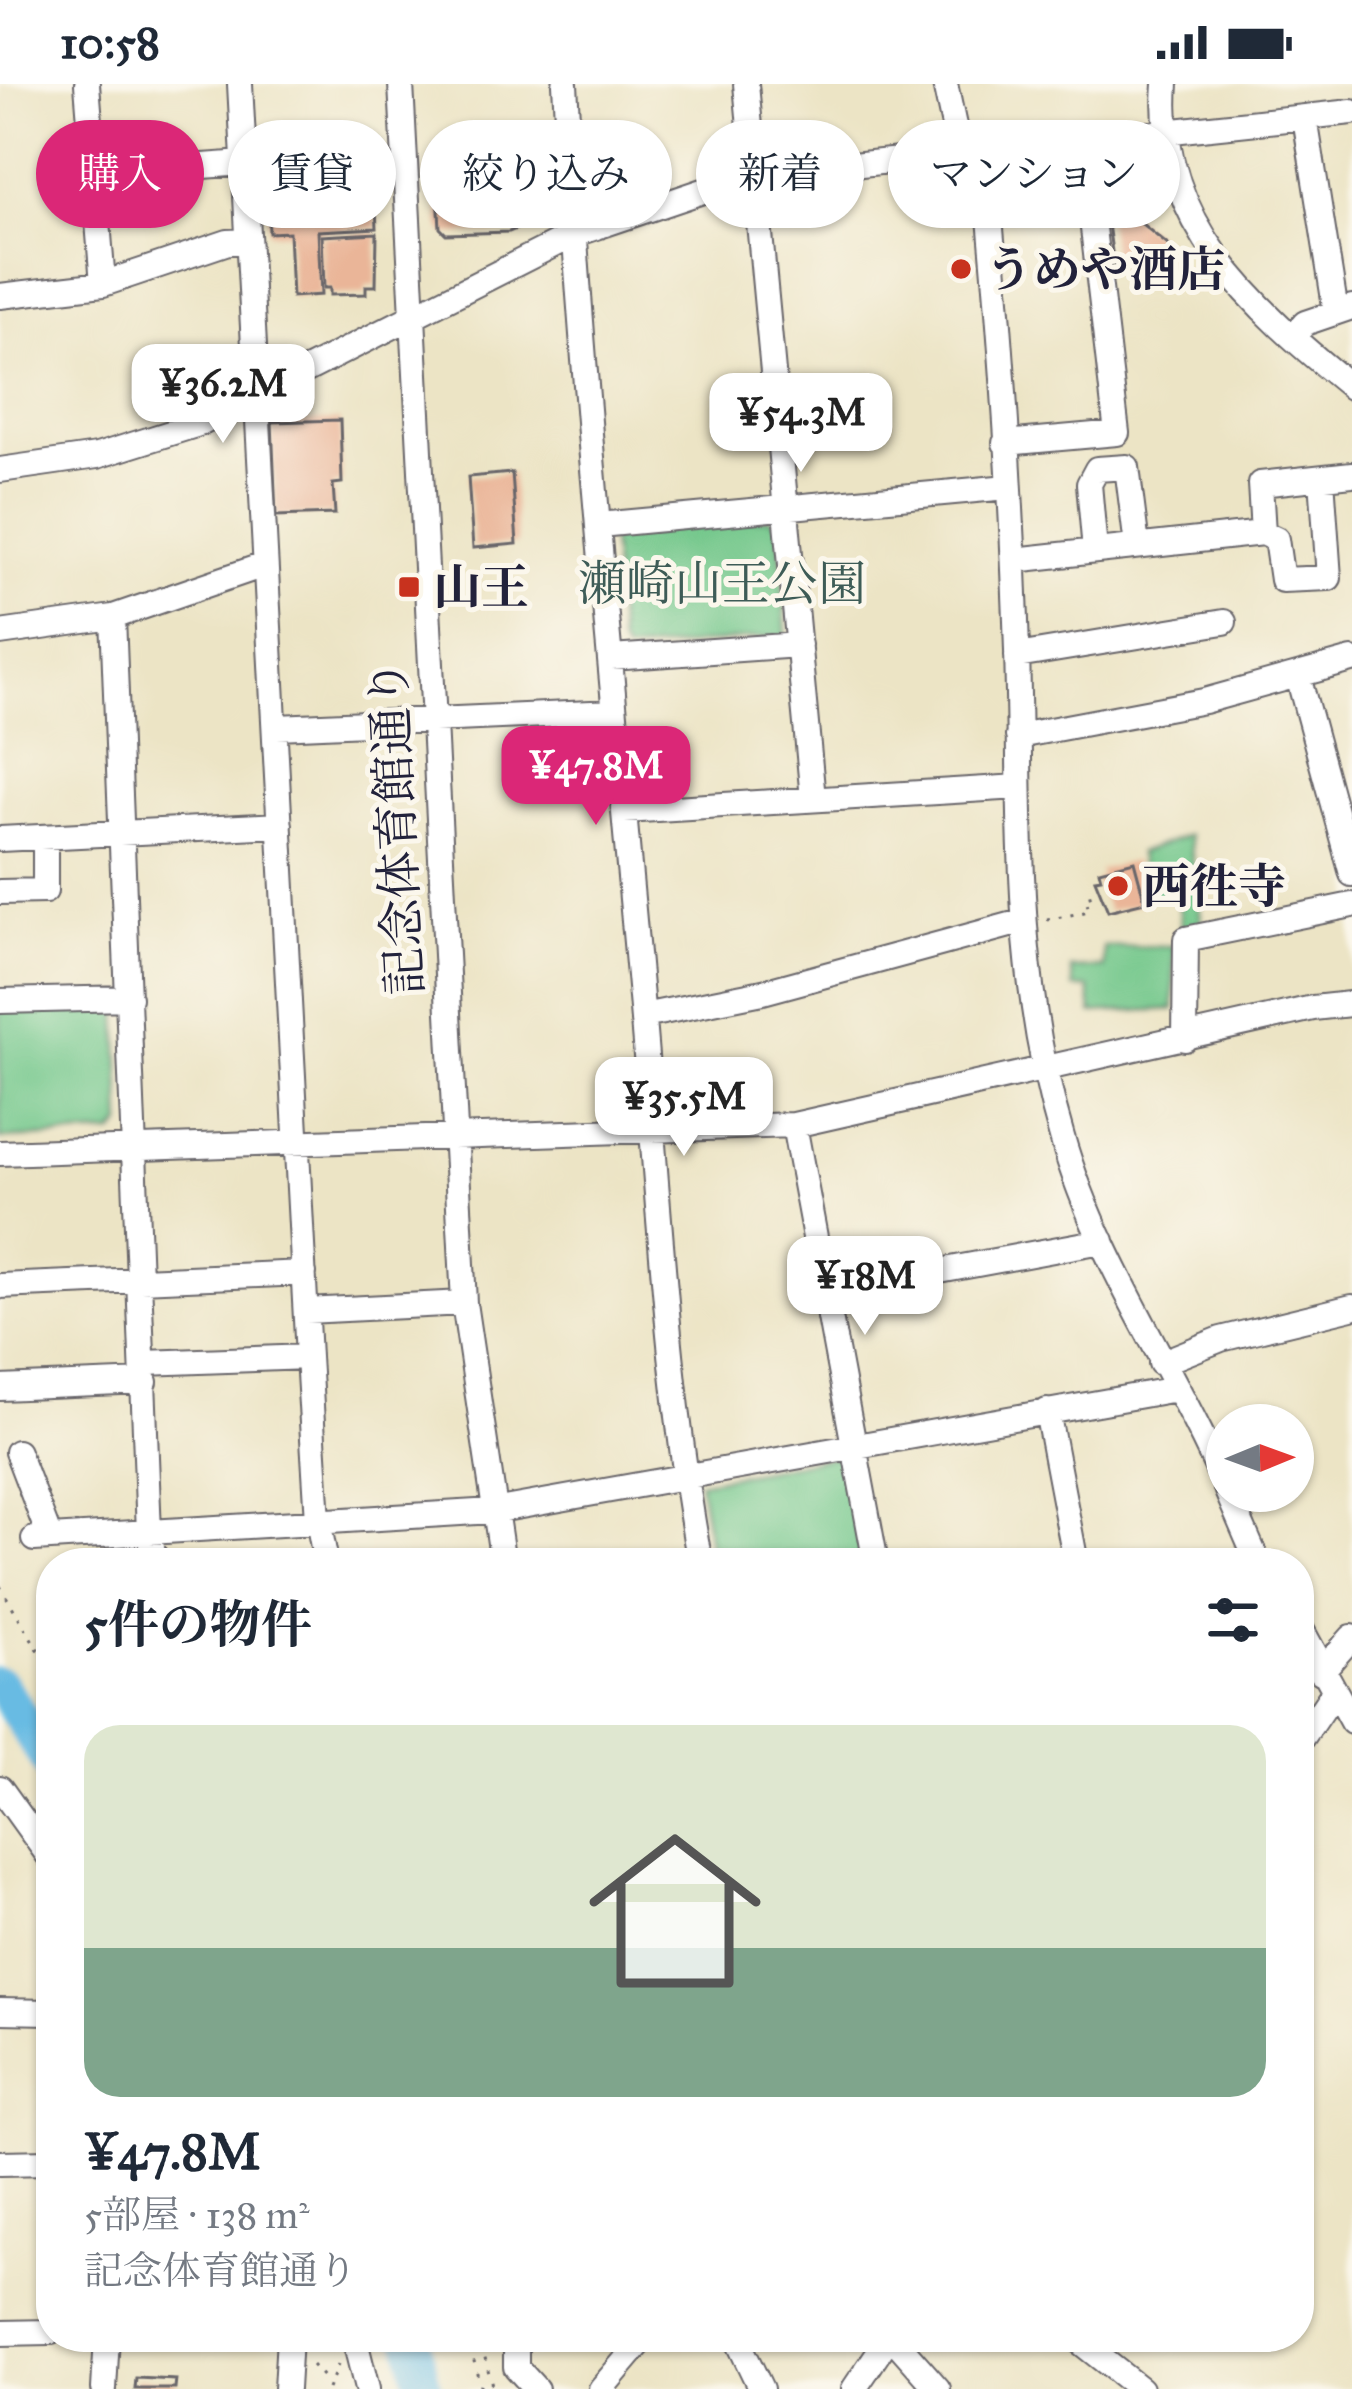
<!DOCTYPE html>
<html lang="ja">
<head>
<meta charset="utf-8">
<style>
  :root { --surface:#fff; --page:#f2f2f3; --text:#1f2937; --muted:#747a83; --line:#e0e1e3; --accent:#db2777 }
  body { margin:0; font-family:"IM FELL Great Primer","Noto Serif JP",serif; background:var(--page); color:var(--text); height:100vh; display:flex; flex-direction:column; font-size:45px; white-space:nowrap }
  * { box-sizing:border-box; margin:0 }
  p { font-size:39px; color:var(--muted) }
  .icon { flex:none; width:66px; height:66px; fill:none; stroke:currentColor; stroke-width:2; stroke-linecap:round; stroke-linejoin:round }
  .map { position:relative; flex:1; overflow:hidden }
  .drawer { position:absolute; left:36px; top:1464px; width:1278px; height:804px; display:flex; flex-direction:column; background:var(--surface); border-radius:48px; box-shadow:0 3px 9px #0004 }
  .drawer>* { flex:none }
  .guide { position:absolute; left:36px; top:36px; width:1281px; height:108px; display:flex; gap:24px }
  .needle { width:78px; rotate:89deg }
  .buttons { position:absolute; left:1206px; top:1320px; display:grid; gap:24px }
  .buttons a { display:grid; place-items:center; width:108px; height:108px; border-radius:50%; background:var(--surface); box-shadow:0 3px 9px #0004; font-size:60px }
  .price { position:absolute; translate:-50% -102px; padding:0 27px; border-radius:24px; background:#fff; color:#222; font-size:39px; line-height:78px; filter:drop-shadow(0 3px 6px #0008) }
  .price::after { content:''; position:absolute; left:50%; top:72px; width:36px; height:27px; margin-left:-18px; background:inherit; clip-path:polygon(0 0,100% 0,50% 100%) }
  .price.current { background:var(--accent); color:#fff }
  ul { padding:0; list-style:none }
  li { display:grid; align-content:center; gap:24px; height:636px; padding:0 48px }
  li+li { border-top:3px solid var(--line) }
  li span { display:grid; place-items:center; height:372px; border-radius:36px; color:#555 }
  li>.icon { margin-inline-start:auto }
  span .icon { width:216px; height:216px; fill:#fffc; stroke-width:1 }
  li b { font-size:51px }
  h2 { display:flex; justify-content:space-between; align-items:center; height:144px; padding:0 48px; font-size:51px }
  .pill { padding:0 42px; border-radius:54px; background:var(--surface); box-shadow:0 3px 9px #0004; font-size:42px; line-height:108px }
  .pill.current { background:var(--accent); color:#fff }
  .status { display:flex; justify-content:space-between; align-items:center; height:84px; padding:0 60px; background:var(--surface); direction:ltr }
  .status svg { height:33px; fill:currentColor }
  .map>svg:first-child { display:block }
</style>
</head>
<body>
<div class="status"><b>10:58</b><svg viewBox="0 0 49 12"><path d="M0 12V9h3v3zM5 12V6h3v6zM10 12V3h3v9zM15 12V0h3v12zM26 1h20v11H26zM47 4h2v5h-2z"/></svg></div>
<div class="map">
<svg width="1352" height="2305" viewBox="0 0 1352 2305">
  <rect width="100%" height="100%" fill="#fbf7ec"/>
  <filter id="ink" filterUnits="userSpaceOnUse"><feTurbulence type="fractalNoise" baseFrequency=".00833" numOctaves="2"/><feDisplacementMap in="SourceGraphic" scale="24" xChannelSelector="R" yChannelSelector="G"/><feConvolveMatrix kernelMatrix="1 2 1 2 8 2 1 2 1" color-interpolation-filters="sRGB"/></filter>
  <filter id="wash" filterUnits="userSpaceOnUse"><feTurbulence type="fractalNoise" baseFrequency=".004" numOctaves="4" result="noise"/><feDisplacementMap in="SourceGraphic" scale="48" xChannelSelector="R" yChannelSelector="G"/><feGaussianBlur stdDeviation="2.7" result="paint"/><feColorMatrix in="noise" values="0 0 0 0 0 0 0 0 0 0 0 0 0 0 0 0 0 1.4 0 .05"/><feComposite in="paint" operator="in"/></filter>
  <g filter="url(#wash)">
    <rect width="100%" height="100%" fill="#ece4c5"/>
    <path fill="#73c78b" stroke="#4a7463" stroke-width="3" d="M769,434L779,440L786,551L625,568L619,558L611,455L616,448Z
      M1189,751L1202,842L1182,846L1178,811L1147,813L1139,769Z
      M1174,862V925L1092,929L1089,904H1074L1071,885L1104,884V863Z
      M0,921L118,925L122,1041L113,1050L0,1055Z
      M843,1371L863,1479H712L699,1398Z"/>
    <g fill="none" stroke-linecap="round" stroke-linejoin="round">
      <path stroke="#67bbe3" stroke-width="36" d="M0,1601L51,1681
        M412,2253L424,2305"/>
    </g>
    <g id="blocks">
      <path fill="#eab598" d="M373,62L377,144L318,147L321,211L292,213L289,148L269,149L266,67Z
        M525,104L526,141L509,148L446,150L440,144L438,108Z
        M1116,119L1173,165L1174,172L1114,181L1105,120Z
        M377,149L376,202H366V210L330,211V204H324L322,152Z
        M340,336L342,399L333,400L335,430L276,432L272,338Z
        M512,389L517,460L473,464L468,393Z
        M1134,777L1145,818L1108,827L1095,795L1101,794L1099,786Z
        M136,2294L176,2296L175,2305H135Z"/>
    </g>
  </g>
  <g filter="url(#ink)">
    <use href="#blocks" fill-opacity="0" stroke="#69666b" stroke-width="3"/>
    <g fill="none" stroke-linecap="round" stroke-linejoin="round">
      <g stroke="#69666b" stroke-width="28">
        <path id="minor" d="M87,0L103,200
          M240,0L308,1273L318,1436L326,1479
          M401,0L464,1219L503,1479
          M565,0C582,301 613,602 640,903C658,1095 665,1289 700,1479
          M746,0L813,715
          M945,0L960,70
          M1166,0C1155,138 1254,224 1352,304
          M1305,34L1336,228
          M984,69C1000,234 1012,401 1017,567C1022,736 1013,888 1062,1053C1098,1179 1176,1287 1227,1406
          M94,90L244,79
          M0,212L103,200L228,158L247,157
          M1293,253L1305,239L1352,223
          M1005,359L1117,349L1083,59
          M0,386L97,372L202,339L573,151L703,107L805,86L1352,28
          M599,441L1008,403
          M1263,449L1276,455L1282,496L1329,494L1322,394
          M1095,467L1089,400L1097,385L1127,383L1137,462
          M1014,476L1263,449L1260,400L1352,390
          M113,533L149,1449L155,1479
          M0,549L113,533L264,481
          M1017,572L1224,538
          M611,574L799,561
          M1298,592L1352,790
          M277,643L614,628
          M1018,652L1204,617L1352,576
          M624,727L1019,703
          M0,755L280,741
          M0,808L45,807V753
          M0,917L129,914
          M643,932L763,908L1021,838
          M1185,955L1186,855L1352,821
          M794,1041L876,1479
          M0,1069L794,1041L1313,924L1350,920
          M0,1202L304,1189
          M826,1208L1102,1157
          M306,1227L464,1219
          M144,1279L308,1273
          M1161,1279L1221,1255L1352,1223
          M0,1304L145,1298
          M1047,1327L1076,1479
          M17,1368L50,1454
          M1227,1407L1258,1479
          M34,1455L493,1427L1176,1305
          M1299,1541L1352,1638
          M1321,1588L1352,1553
          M1299,1659L1333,1609
          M0,1704L51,1775
          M0,1927L51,1928
          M0,2079L51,2078
          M0,2249L51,2248
          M354,2253L367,2305
          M516,2253V2283L536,2305
          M736,2253L761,2305
          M892,2253L938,2305
          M1074,2253L1140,2305
          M104,2305L107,2253
          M286,2305L289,2253
          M601,2305L645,2253
          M854,2305L889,2253"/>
      </g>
      <path stroke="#69666b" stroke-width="3" stroke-dasharray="3 9" stroke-linecap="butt" d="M1047,836L1089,827L1086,813L1093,811
        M0,1502L51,1587
        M468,2253L481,2305
        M482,2262L493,2305
        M312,2281L326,2296
        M328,2305L338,2281"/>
      <use href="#minor" stroke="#fff" stroke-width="24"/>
    </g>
  </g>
  <g fill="#c8321e" stroke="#fbf7ec" stroke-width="4.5">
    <circle cx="961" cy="185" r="12"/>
    <rect x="397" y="491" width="24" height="24" rx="6"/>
    <circle cx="1118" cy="802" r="12"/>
  </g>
  <g text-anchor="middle" stroke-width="10" stroke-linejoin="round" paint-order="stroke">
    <g font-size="48" font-weight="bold" fill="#22223b" stroke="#fbf7ec" text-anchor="start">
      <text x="985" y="202">うめや酒店</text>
      <text x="433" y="520">山王</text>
      <text x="1142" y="819">西徃寺</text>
    </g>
    <g font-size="48" fill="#3e5c57" stroke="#fbf7ec">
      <text x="722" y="516">瀬崎山王公園</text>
    </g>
    <g font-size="48" fill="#22223b" stroke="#fbf7ec">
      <text transform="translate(396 743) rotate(-93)" y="17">記念体育館通り</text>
    </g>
  </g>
</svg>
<div class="buttons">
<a><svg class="needle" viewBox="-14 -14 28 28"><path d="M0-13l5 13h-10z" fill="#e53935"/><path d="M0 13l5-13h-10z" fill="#747a83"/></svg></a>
</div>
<b class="price" style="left:223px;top:362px">¥36.2M</b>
<b class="price" style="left:801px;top:391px">¥54.3M</b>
<b class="price current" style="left:596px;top:744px">¥47.8M</b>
<b class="price" style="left:684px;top:1075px">¥35.5M</b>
<b class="price" style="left:865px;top:1254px">¥18M</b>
<div class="guide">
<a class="pill current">購入</a>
<a class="pill">賃貸</a>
<a class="pill">絞り込み</a>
<a class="pill">新着</a>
<a class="pill">マンション</a>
</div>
<section class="drawer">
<h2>5件の物件<svg class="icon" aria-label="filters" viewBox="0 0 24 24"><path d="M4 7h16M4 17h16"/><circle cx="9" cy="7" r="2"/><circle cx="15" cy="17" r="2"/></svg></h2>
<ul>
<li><span style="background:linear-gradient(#dfe7d0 60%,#7fa58c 0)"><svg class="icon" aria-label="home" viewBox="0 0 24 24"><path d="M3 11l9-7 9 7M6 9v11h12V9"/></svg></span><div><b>¥47.8M</b><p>5部屋 · 138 m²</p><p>記念体育館通り</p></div></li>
</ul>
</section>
</div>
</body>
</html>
